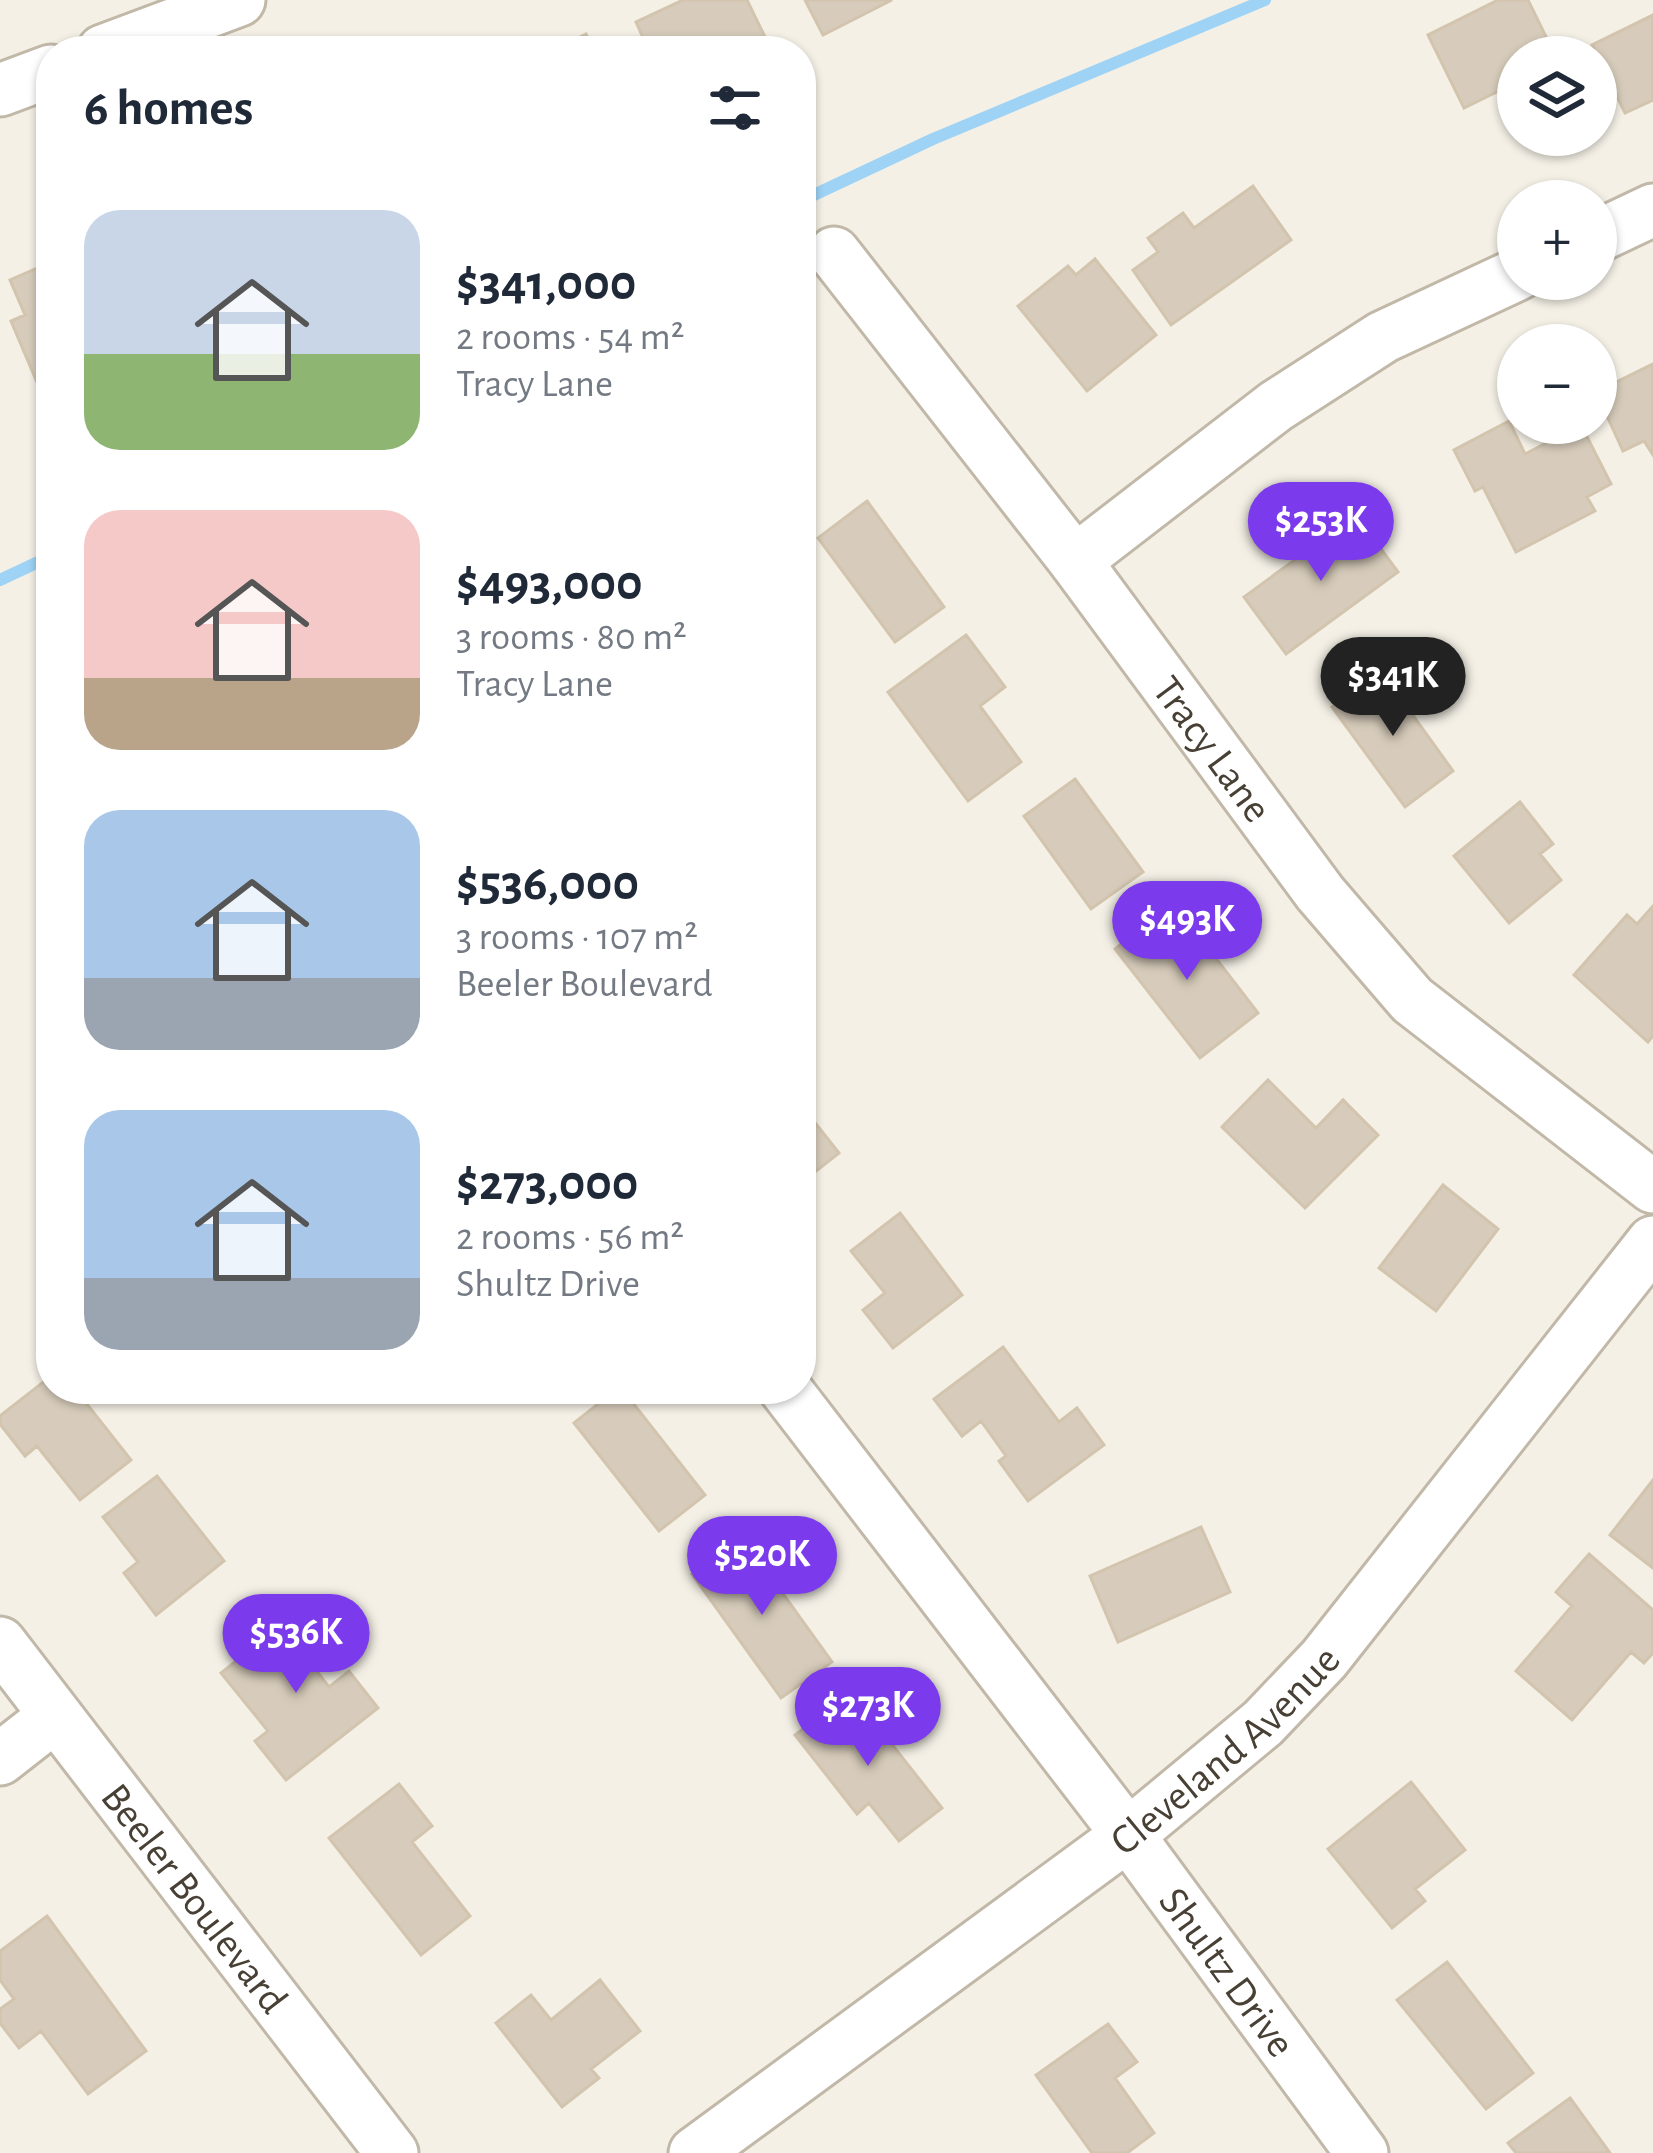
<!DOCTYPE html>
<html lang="en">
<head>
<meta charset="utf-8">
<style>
  :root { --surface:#fff; --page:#f2f2f3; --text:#1f2937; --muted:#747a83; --accent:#7c3aed }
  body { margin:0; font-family:"Alegreya Sans",sans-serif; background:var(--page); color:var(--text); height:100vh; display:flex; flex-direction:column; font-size:45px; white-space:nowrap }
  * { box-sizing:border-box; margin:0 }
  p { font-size:39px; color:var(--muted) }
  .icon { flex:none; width:66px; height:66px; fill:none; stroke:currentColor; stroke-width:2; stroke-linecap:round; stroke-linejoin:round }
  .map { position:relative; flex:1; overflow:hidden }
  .side { position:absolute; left:36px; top:36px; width:780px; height:1368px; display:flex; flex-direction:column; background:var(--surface); border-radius:48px; box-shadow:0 3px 9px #0004 }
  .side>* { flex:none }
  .fabs { position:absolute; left:1497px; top:36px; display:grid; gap:24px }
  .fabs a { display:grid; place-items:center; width:120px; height:120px; border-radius:50%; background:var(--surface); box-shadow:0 3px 9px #0004; font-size:60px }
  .price { position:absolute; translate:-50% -102px; padding:0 27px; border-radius:42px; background:var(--accent); color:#fff; font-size:39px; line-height:78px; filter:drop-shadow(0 3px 6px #0008) }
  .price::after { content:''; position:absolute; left:50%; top:72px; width:36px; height:27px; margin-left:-18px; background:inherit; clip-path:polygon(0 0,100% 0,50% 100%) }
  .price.active { background:#222; color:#fff }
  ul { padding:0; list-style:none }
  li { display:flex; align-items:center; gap:36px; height:300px; padding:0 48px }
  li span { display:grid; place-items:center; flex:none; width:336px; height:240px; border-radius:36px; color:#555 }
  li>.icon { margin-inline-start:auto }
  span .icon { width:144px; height:144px; fill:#fffc; stroke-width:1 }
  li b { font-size:51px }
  h2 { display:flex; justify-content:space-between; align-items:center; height:144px; padding:0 48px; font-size:51px }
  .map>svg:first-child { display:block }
</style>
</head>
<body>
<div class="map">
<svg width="1653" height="2153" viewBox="0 0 1653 2153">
  <rect width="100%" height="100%" fill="#f4f0e6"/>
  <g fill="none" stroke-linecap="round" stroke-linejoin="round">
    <path stroke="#9ed3f6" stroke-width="12" d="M801,201L933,139L1265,0
      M0,580L51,556"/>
  </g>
  <path fill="#d7ccbb" stroke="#d2c4ad" stroke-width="3" d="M683,0H747L767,41L745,51H649L636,22Z
    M805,0H892L823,35Z
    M1498,0H1528L1556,57H1518V94L1513,84L1464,108L1428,35Z
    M1653,15V100L1625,113L1592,45Z
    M586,34L595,51H553Z
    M523,39L530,51H499Z
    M1253,186L1291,240L1171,325L1133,270L1158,252L1148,238L1183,213L1194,228Z
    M1095,259L1156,335L1087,391L1018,306L1068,266L1076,275Z
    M51,262V382L39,387L11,321L25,315L10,280Z
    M1653,364V455L1644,441L1623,451L1596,392Z
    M1509,421L1525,454L1581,425L1611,484L1587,497L1595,511L1516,552L1483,487L1475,491L1454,450Z
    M867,501L944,607L895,642L818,538Z
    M1356,515L1398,572L1286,654L1244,597Z
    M966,635L1005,687L980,706L1021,762L968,801L888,692Z
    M1381,671L1453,771L1405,807L1332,707Z
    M1075,779L1143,872L1091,909L1024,816Z
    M1520,802L1553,844L1540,854L1561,880L1509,923L1454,856Z
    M1653,906V1036L1648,1042L1574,975L1627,915L1637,924Z
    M1166,908L1191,941L1198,935L1258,1013L1200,1058L1115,949Z
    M1268,1080L1316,1128L1343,1100L1378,1135L1305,1208L1222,1127Z
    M801,1105L839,1153L801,1183Z
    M1443,1185L1498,1229L1436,1311L1379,1268Z
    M900,1213L962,1295L893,1348L863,1310L885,1293L851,1251Z
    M1003,1347L1059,1422L1077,1408L1104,1445L1028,1501L999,1461L1006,1456L981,1421L962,1436L934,1399Z
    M51,1376V1389H104L86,1403L131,1460L80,1500L37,1446L25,1456L0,1424V1416Z
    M617,1389H622L705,1495L659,1531L574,1423Z
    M157,1476L224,1561L156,1615L124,1573L138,1562L103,1517Z
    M1653,1480V1568L1610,1535Z
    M1201,1527L1230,1592L1118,1642L1090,1576Z
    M743,1538L832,1662L781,1698L692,1574Z
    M1589,1554L1653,1610V1653L1644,1663L1631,1652L1572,1720L1516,1671L1572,1606L1556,1592Z
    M303,1608L328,1639L305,1656L329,1687L349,1671L378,1708L286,1780L255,1741L268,1731L221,1673Z
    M842,1699L856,1717L865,1710L942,1808L899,1841L869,1803L857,1814L795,1735Z
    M1411,1782L1465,1850L1415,1889L1425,1901L1392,1928L1328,1849Z
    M399,1784L432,1826L412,1842L470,1916L421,1955L329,1838Z
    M47,1916L146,2051L88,2094L41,2031L19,2048L0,2023V2009L14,1999L0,1980V1951Z
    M1447,1962L1533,2073L1486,2109L1397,2000Z
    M600,1980L640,2031L591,2069L599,2078L562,2107L496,2023L531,1995L551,2020Z
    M1108,2024L1137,2062L1115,2078L1154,2133L1127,2153H1092L1036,2075Z
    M1570,2098L1610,2153H1516L1508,2143Z"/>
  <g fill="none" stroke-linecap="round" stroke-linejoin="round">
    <g stroke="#c1b8a8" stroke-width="57">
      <g id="minor">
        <path d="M103,51L239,0"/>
        <path d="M0,90L51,71"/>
        <path d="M1596,237L1653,210"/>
        <path id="s1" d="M834,253L1075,561L1320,893L1412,1000L1653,1187"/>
        <path d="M1075,561L1276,406L1383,337L1518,274"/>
        <path id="s2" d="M785,1389L1128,1835L1362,2153"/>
        <path id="s3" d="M0,1643L392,2153"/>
        <path d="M0,1759L55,1716"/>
        <path id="s4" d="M695,2153L1128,1835L1263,1723L1324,1659L1653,1242"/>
      </g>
    </g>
    <use href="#minor" stroke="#fff" stroke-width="51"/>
  </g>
  <g text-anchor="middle" stroke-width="9" stroke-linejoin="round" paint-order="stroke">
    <g font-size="42" fill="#484035" stroke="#fff">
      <text dy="15" stroke="none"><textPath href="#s1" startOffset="624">Tracy Lane</textPath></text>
      <text dy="15" stroke="none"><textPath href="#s4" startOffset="666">Cleveland Avenue</textPath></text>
      <text dy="15" stroke="none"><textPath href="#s3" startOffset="321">Beeler Boulevard</textPath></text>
      <text dy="15" stroke="none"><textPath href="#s2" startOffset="732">Shultz Drive</textPath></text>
    </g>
  </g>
</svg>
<div class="fabs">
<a><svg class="icon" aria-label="layers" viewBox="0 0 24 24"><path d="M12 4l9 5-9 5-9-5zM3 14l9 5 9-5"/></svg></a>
<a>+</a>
<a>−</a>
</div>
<b class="price" style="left:1321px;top:584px">$253K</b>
<b class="price active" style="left:1393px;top:739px">$341K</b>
<b class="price" style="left:1187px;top:983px">$493K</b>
<b class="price" style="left:762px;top:1618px">$520K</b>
<b class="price" style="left:296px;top:1696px">$536K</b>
<b class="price" style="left:868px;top:1769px">$273K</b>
<section class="side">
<h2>6 homes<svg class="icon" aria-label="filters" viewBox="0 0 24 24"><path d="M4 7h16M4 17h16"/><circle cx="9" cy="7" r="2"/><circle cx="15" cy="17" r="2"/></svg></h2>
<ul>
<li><span style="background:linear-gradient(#c9d6e8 60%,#8fb573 0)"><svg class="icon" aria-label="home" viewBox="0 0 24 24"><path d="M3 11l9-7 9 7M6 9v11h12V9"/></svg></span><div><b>$341,000</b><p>2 rooms · 54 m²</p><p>Tracy Lane</p></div></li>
<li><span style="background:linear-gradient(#f6c9c9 70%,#b9a48a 0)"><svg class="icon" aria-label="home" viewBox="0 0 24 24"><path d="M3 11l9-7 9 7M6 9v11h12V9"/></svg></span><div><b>$493,000</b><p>3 rooms · 80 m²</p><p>Tracy Lane</p></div></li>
<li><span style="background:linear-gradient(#a9c7e8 70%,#9aa5b1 0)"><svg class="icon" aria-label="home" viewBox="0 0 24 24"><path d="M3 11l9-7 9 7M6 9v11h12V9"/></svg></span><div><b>$536,000</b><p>3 rooms · 107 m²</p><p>Beeler Boulevard</p></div></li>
<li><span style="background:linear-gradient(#a9c7e8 70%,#9aa5b1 0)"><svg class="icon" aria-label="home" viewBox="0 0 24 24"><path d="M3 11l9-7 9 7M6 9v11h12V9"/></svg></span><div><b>$273,000</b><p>2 rooms · 56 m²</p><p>Shultz Drive</p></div></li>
</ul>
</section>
</div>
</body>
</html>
